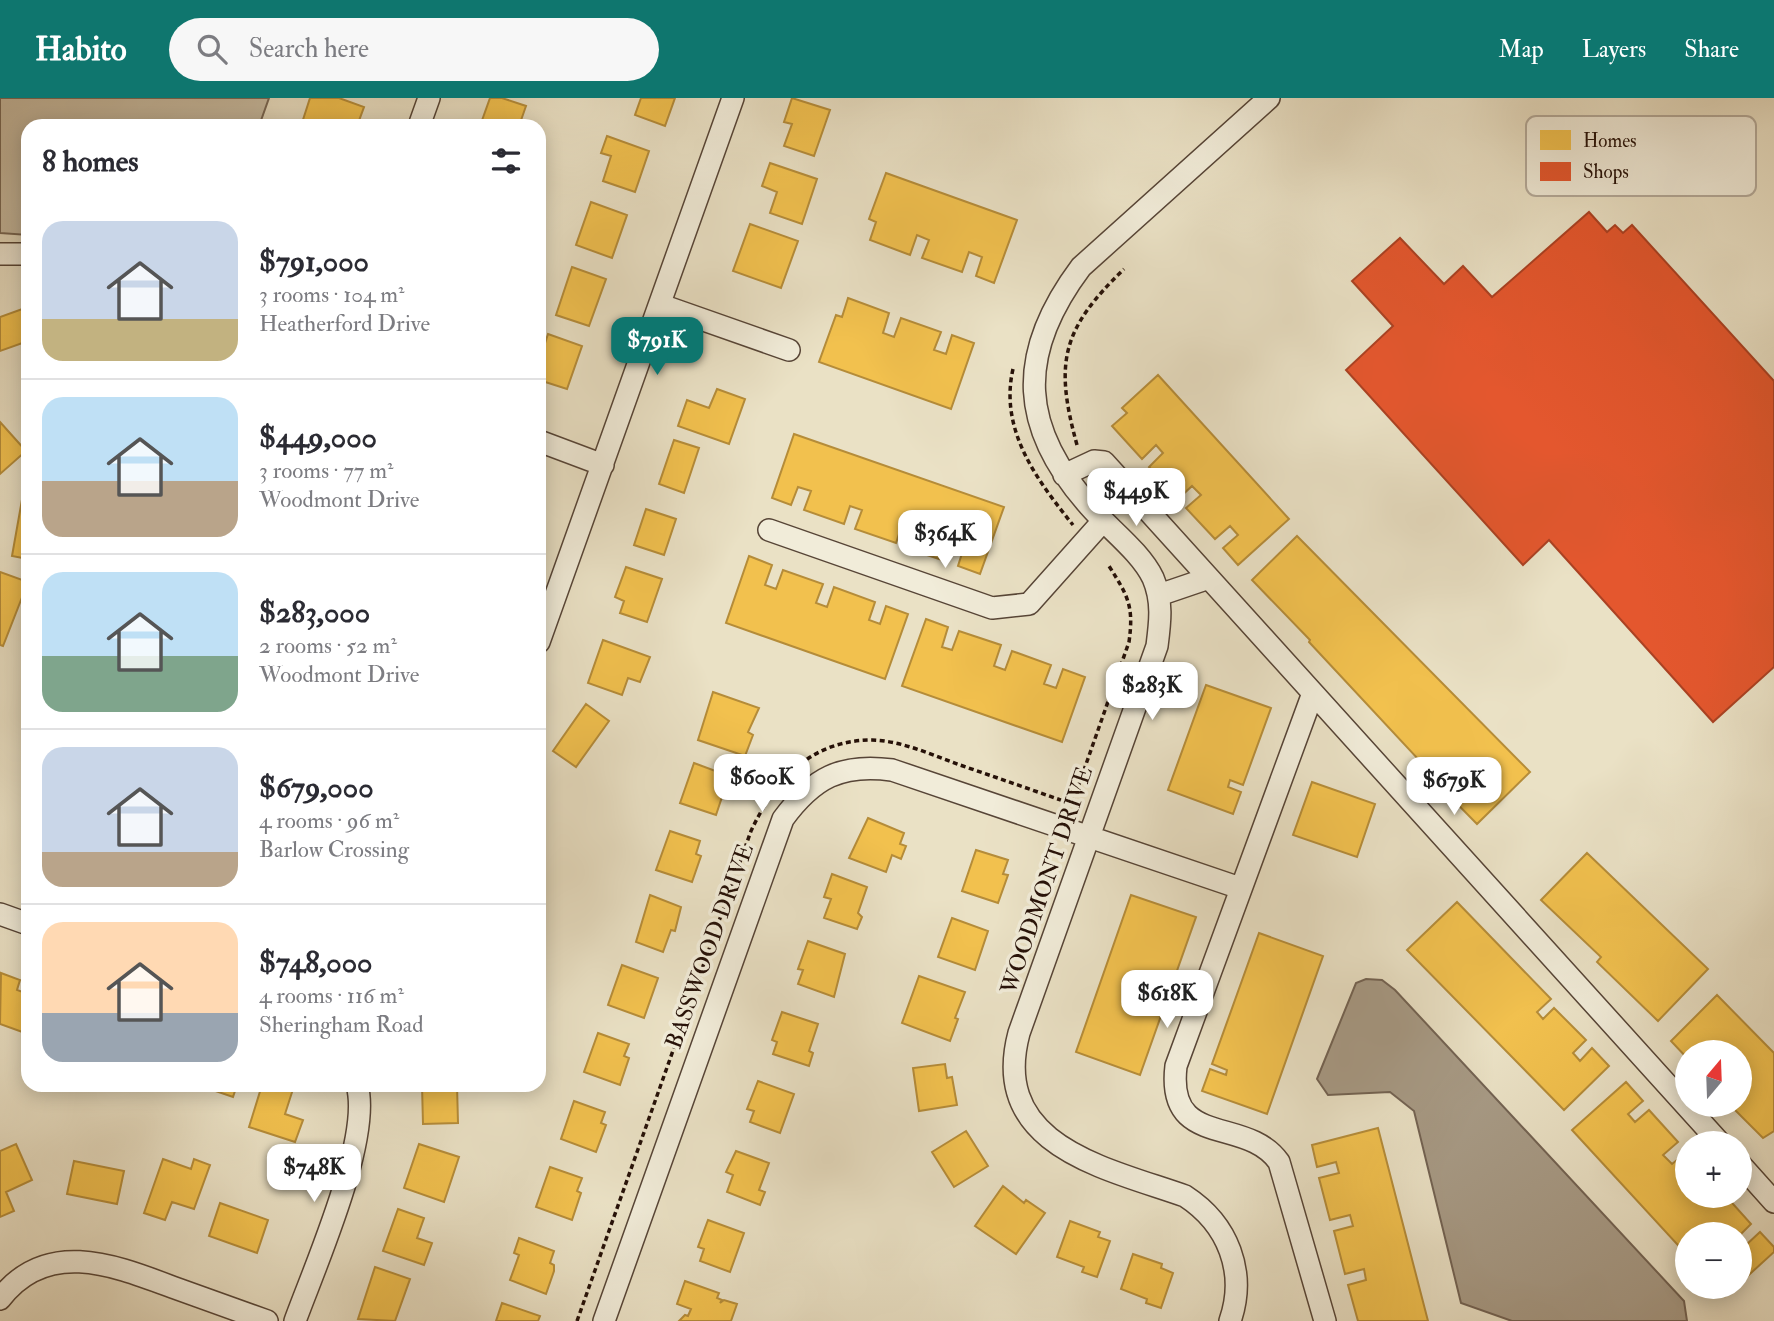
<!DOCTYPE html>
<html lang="en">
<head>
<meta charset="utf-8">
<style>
  :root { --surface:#fff; --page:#f7f7f7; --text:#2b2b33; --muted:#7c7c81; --line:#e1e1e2; --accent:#0f766e }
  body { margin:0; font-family:"IM FELL Double Pica",serif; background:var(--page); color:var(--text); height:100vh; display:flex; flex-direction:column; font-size:26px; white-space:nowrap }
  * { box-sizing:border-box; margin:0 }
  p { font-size:23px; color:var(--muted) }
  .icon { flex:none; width:38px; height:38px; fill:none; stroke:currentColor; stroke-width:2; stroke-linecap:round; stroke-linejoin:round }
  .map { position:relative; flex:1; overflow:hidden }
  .details { position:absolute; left:21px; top:21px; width:525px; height:973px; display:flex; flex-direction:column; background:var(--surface); border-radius:21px; box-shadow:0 4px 18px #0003 }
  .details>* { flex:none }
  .needle { width:46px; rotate:19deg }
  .fabs { position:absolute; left:1675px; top:942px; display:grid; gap:14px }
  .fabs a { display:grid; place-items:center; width:77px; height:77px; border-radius:50%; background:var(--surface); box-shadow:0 4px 18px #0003; font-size:35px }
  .price { position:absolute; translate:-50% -60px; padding:0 16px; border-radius:14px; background:#fff; color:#222; font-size:23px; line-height:46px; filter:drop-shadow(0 2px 4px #0008) }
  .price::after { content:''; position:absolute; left:50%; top:42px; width:21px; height:16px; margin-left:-10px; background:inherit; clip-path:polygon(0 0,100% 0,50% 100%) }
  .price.on { background:var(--accent); color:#fff }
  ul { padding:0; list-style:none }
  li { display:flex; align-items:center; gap:21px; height:175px; padding:0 21px }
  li+li { border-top:2px solid var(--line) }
  li span { display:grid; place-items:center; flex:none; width:196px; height:140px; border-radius:21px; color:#555 }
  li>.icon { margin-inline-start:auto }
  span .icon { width:84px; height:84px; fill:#fffc; stroke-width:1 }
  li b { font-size:30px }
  h2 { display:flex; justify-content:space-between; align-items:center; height:84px; padding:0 21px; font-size:30px }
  header { display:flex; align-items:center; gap:42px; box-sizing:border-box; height:98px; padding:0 35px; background:var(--accent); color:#fff }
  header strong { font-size:33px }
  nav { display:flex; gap:38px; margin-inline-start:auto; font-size:24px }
  .search { width:490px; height:63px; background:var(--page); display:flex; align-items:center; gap:18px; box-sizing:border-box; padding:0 24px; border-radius:38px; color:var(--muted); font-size:26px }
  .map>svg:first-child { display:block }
</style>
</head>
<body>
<header>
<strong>Habito</strong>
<div class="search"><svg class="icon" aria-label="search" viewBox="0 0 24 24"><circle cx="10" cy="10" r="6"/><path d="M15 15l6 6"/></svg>Search here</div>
<nav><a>Map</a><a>Layers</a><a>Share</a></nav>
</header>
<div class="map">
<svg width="1774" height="1223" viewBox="0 0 1774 1223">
  <rect width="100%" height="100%" fill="#eae1c5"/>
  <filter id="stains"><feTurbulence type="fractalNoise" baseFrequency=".00286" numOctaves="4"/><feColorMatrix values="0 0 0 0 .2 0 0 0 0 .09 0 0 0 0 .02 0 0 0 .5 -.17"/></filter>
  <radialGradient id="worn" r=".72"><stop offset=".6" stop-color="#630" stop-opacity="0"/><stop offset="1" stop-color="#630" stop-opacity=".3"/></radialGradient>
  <path fill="#c9bea5" stroke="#786856" stroke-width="2" d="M0,0H269L259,28H28V137L0,135Z"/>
  <path fill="#a79a85" stroke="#736353" stroke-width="2" d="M1366,881L1382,882L1395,892L1684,1203L1687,1223H1512L1461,1205L1414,1013L1390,994L1328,997L1317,981L1356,885Z"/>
  <path fill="#f2c14e" stroke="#b58c39" stroke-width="2" d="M310,0H339L364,9L357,28L334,23L333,28H301Z
    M490,0H502L526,8L519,28H480Z
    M641,0H675L665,28L635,17Z
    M792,0L830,12L814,58L784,48L792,26L784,24Z
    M607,38L649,53L635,94L603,83L611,58L601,55Z
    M770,65L817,81L802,126L770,115L777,94L762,88Z
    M886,75L1017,122L994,185L976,178L982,159L969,154L962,174L922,160L929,142L917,137L910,157L870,142L876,124L869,121Z
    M591,104L627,117L612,160L576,147Z
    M750,126L798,143L781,190L733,173Z
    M572,169L606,181L589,228L556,217Z
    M848,200L889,215L883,235L894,239L901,220L941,234L934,252L946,256L952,237L974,245L951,311L819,264L836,217L842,219Z
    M28,209V243L0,253V219Z
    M548,236L582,248L567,291L539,282V264Z
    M1158,277L1289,421L1238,467L1223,450L1238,437L1230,428L1215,441L1186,410L1201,397L1192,388L1178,401L1149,369L1163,355L1156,347L1142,361L1112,328L1127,315L1122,310Z
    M717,291L745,301L729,346L678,328L687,302L709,310Z
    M0,324L26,353L0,376Z
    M794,336L1004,409L980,476L958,468L964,449L954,445L948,464L906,450L912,431L902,427L896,445L855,431L862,412L850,408L844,426L804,412L811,393L798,389L791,407L772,400Z
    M674,342L699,350L684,395L659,386Z
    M23,396L28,397V461L12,458Z
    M646,411L676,421L664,457L634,447Z
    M1297,438L1530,674L1477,726L1418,666L1420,663L1309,544L1310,542L1252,482Z
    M749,458L772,467L765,487L776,491L783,472L823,486L816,505L827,509L834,489L875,504L869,522L880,526L886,508L908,516L885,581L726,525Z
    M626,469L662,481L647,524L620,515L624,503L615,499Z
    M0,474L28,484L3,548L0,547Z
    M926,521L948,529L942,549L952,552L959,533L1001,547L994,568L1005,572L1012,553L1051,567L1044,586L1056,590L1063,571L1085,579L1062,644L902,588Z
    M603,542L650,559L640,584L628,580L622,597L588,585Z
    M1206,587L1271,610L1243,687L1230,682L1228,689L1241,694L1233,716L1168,692Z
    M713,594L759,610L748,634L753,637L745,658L698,642Z
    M586,606L609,623L576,669L553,653Z
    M694,665L729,678L716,717L680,705Z
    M1312,684L1375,706L1357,759L1293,737Z
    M868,720L904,735L900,746L906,748L901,761L892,757L886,774L849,760Z
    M670,733L700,743L696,756L701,758L692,784L656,772Z
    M976,752L1008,762L1003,776L1008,777L998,805L962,793Z
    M1587,755L1708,871L1658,923L1597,864L1601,859L1541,802Z
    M832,776L867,789L858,815L862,819L857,831L824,820L831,801L824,799Z
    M650,797L681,809L675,833L671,832L663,854L636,844Z
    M1131,797L1196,819L1140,977L1076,954Z
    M1457,804L1551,901L1537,914L1543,921L1554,910L1586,942L1573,955L1580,963L1592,950L1609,968L1564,1012L1407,852Z
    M952,820L988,833L975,872L938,859Z
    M1259,835L1323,858L1267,1016L1202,993L1210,971L1226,977L1227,972L1212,966Z
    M808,843L845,856L834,899L798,886L803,872L798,871Z
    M622,867L658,880L644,920L608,907Z
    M1,875L20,882L17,892L28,896V936L0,926Z
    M919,878L965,894L955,920L958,921L950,943L902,925Z
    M1717,897L1774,955V1033L1763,1040L1729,1006H1740V954H1687V960L1671,943Z
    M782,914L818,926L809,953L813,955L809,968L773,956L777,944L772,942Z
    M598,935L629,946L624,958L629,960L620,987L584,974Z
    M945,966L947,980L952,979L957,1007L919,1013L913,970Z
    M758,983L794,996L780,1035L750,1024L754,1013L747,1011Z
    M1626,984L1643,1003L1628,1016L1635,1024L1649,1012L1678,1044L1663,1057L1672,1066L1687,1054V1097H1701L1709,1107L1719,1097H1725L1751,1126L1740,1137L1687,1136V1157L1572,1032Z
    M198,987H237L233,999Z
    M262,987L294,988L285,1016L303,1022L295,1044L249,1029Z
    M422,987H457L458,1025L423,1026Z
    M574,1003L605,1014L601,1025L606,1027L596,1054L561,1041Z
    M1378,1030L1428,1223H1358L1348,1187L1366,1182L1364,1171L1345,1176L1334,1133L1353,1128L1350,1117L1330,1122L1319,1080L1339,1075L1336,1064L1317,1069L1312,1047Z
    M966,1033L988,1068L954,1089L932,1054Z
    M16,1046L32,1082L6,1094L14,1113L0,1119V1053Z
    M419,1046L459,1059L444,1104L404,1090Z
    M736,1053L769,1065L759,1092L765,1094L760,1107L727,1094L733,1077L726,1074Z
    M163,1061L191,1071L194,1061L210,1067L194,1111L172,1104L165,1122L144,1115Z
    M74,1063L124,1073L117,1106L67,1096Z
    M550,1069L582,1080L577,1093L581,1095L572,1122L536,1109Z
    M1003,1088L1024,1105L1026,1102L1045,1115L1016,1156L975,1128Z
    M220,1105L268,1122L257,1155L209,1138Z
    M398,1111L424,1120L417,1140L432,1145L424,1167L383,1153Z
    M708,1122L744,1135L730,1174L700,1163L704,1151L698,1149Z
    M1070,1123L1100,1134L1098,1139L1110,1143L1097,1179L1082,1174L1084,1169L1057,1159Z
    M1760,1134L1774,1149V1154L1740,1185V1140L1746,1147Z
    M519,1140L554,1153L550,1165L554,1167V1173L546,1196L510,1182L519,1157L514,1155Z
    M1133,1156L1162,1166L1161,1170L1173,1175L1161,1210L1146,1205L1147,1201L1121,1191Z
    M375,1169L410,1181L395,1223L358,1221Z
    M685,1183L719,1195L717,1200L722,1202L720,1205L724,1202L737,1206L731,1223H679L685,1217L688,1218L691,1211L677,1206Z
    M1716,1188H1736L1725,1198Z
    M502,1205L540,1218L538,1223H496Z"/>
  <path fill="#e4572e" stroke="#ab4223" stroke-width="2" d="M1589,114L1607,134L1615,127L1623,135L1632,127L1774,283V569L1713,624L1549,442L1523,467L1346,272L1393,228L1352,183L1400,140L1444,186L1463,168L1492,199Z"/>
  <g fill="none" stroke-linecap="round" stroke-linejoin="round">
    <g stroke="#574537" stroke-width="24">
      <path id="minor" d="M419,28L429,0
        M0,156H28
        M661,207L789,252
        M539,343L603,367
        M1064,377L1094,363L1104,364L1209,480
        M769,432L992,510L1029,506L1103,423
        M1159,497L1209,480L1720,1045
        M539,544L733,0
        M1313,595L1176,968C1166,1052 1246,1017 1279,1064L1325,1223
        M0,816L28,826
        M1740,1066L1774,1104
        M0,1201C47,1139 116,1168 175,1190C205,1201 236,1212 267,1223
        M295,1223C315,1168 372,1040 357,987
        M604,1223L783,721C813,680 841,665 892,672L1240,790
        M1230,1223C1247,1174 1228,1126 1185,1098C1106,1070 989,1048 1019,935L1157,548C1160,525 1163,503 1153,480C1141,455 1112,433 1093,412C1019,331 1015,257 1081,169L1269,0"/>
    </g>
    <path stroke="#261108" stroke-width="3.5" stroke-dasharray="5 3.5" stroke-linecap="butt" d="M1013,271C999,332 1037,382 1073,427
      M1077,347C1054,264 1062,231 1124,171
      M577,1223L751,733C775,682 811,642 872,642C903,643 932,657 960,667C998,680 1035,693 1072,706L1129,544C1134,508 1128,498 1109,468"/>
    <use href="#minor" stroke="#f1ecd9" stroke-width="21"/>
  </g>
  <g text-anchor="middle" stroke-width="7" stroke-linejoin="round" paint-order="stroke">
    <g font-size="23" fill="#261108" stroke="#f1ecd9">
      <text transform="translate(1046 782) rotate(-71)" y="8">WOODMONT DRIVE</text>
      <text transform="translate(709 848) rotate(-70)" y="8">BASSWOOD DRIVE</text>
    </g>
  </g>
  <rect x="1526" y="18" width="230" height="80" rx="10" fill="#f1ecd9" stroke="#b4aa9a" stroke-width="2"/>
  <rect x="1540" y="32" width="31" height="20" fill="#f2c14e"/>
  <rect x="1540" y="64" width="31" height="19" fill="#e4572e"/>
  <g font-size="19" fill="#261108">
    <text x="1583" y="49">Homes</text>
    <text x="1583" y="80">Shops</text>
  </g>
  <rect width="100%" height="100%" filter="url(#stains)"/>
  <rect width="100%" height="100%" fill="url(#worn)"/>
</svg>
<div class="fabs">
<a><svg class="needle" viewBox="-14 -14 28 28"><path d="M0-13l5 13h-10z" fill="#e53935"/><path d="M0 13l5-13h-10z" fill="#7c7c81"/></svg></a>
<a>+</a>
<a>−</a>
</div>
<b class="price on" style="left:657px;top:279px">$791K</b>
<b class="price" style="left:1136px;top:430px">$449K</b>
<b class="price" style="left:945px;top:472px">$364K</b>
<b class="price" style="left:1152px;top:624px">$283K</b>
<b class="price" style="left:762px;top:716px">$600K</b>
<b class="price" style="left:1454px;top:719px">$679K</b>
<b class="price" style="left:1167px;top:932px">$618K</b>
<b class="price" style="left:314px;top:1106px">$748K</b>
<section class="details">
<h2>8 homes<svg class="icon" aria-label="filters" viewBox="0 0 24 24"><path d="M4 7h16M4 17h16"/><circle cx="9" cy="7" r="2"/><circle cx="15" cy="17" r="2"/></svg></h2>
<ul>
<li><span style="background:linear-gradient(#c9d6e8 70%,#c2b280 0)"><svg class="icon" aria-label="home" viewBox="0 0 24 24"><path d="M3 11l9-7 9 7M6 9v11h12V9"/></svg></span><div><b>$791,000</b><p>3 rooms · 104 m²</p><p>Heatherford Drive</p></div></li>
<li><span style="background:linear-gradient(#bfe0f5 60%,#b9a48a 0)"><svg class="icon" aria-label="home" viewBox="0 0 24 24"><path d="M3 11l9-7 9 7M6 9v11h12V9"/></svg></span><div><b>$449,000</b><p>3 rooms · 77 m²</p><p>Woodmont Drive</p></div></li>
<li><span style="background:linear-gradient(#bfe0f5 60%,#7fa58c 0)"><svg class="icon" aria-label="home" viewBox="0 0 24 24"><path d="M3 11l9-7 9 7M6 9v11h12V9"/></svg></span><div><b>$283,000</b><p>2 rooms · 52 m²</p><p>Woodmont Drive</p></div></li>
<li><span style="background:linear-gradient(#c9d6e8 75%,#b9a48a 0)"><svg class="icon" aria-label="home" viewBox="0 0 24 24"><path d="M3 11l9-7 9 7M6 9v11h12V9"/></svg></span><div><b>$679,000</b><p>4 rooms · 96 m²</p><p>Barlow Crossing</p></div></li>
<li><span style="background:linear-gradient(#ffd9b3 65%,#9aa5b1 0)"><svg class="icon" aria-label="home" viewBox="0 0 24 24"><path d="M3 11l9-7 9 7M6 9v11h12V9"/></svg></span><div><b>$748,000</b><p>4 rooms · 116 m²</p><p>Sheringham Road</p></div></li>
</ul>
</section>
</div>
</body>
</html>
